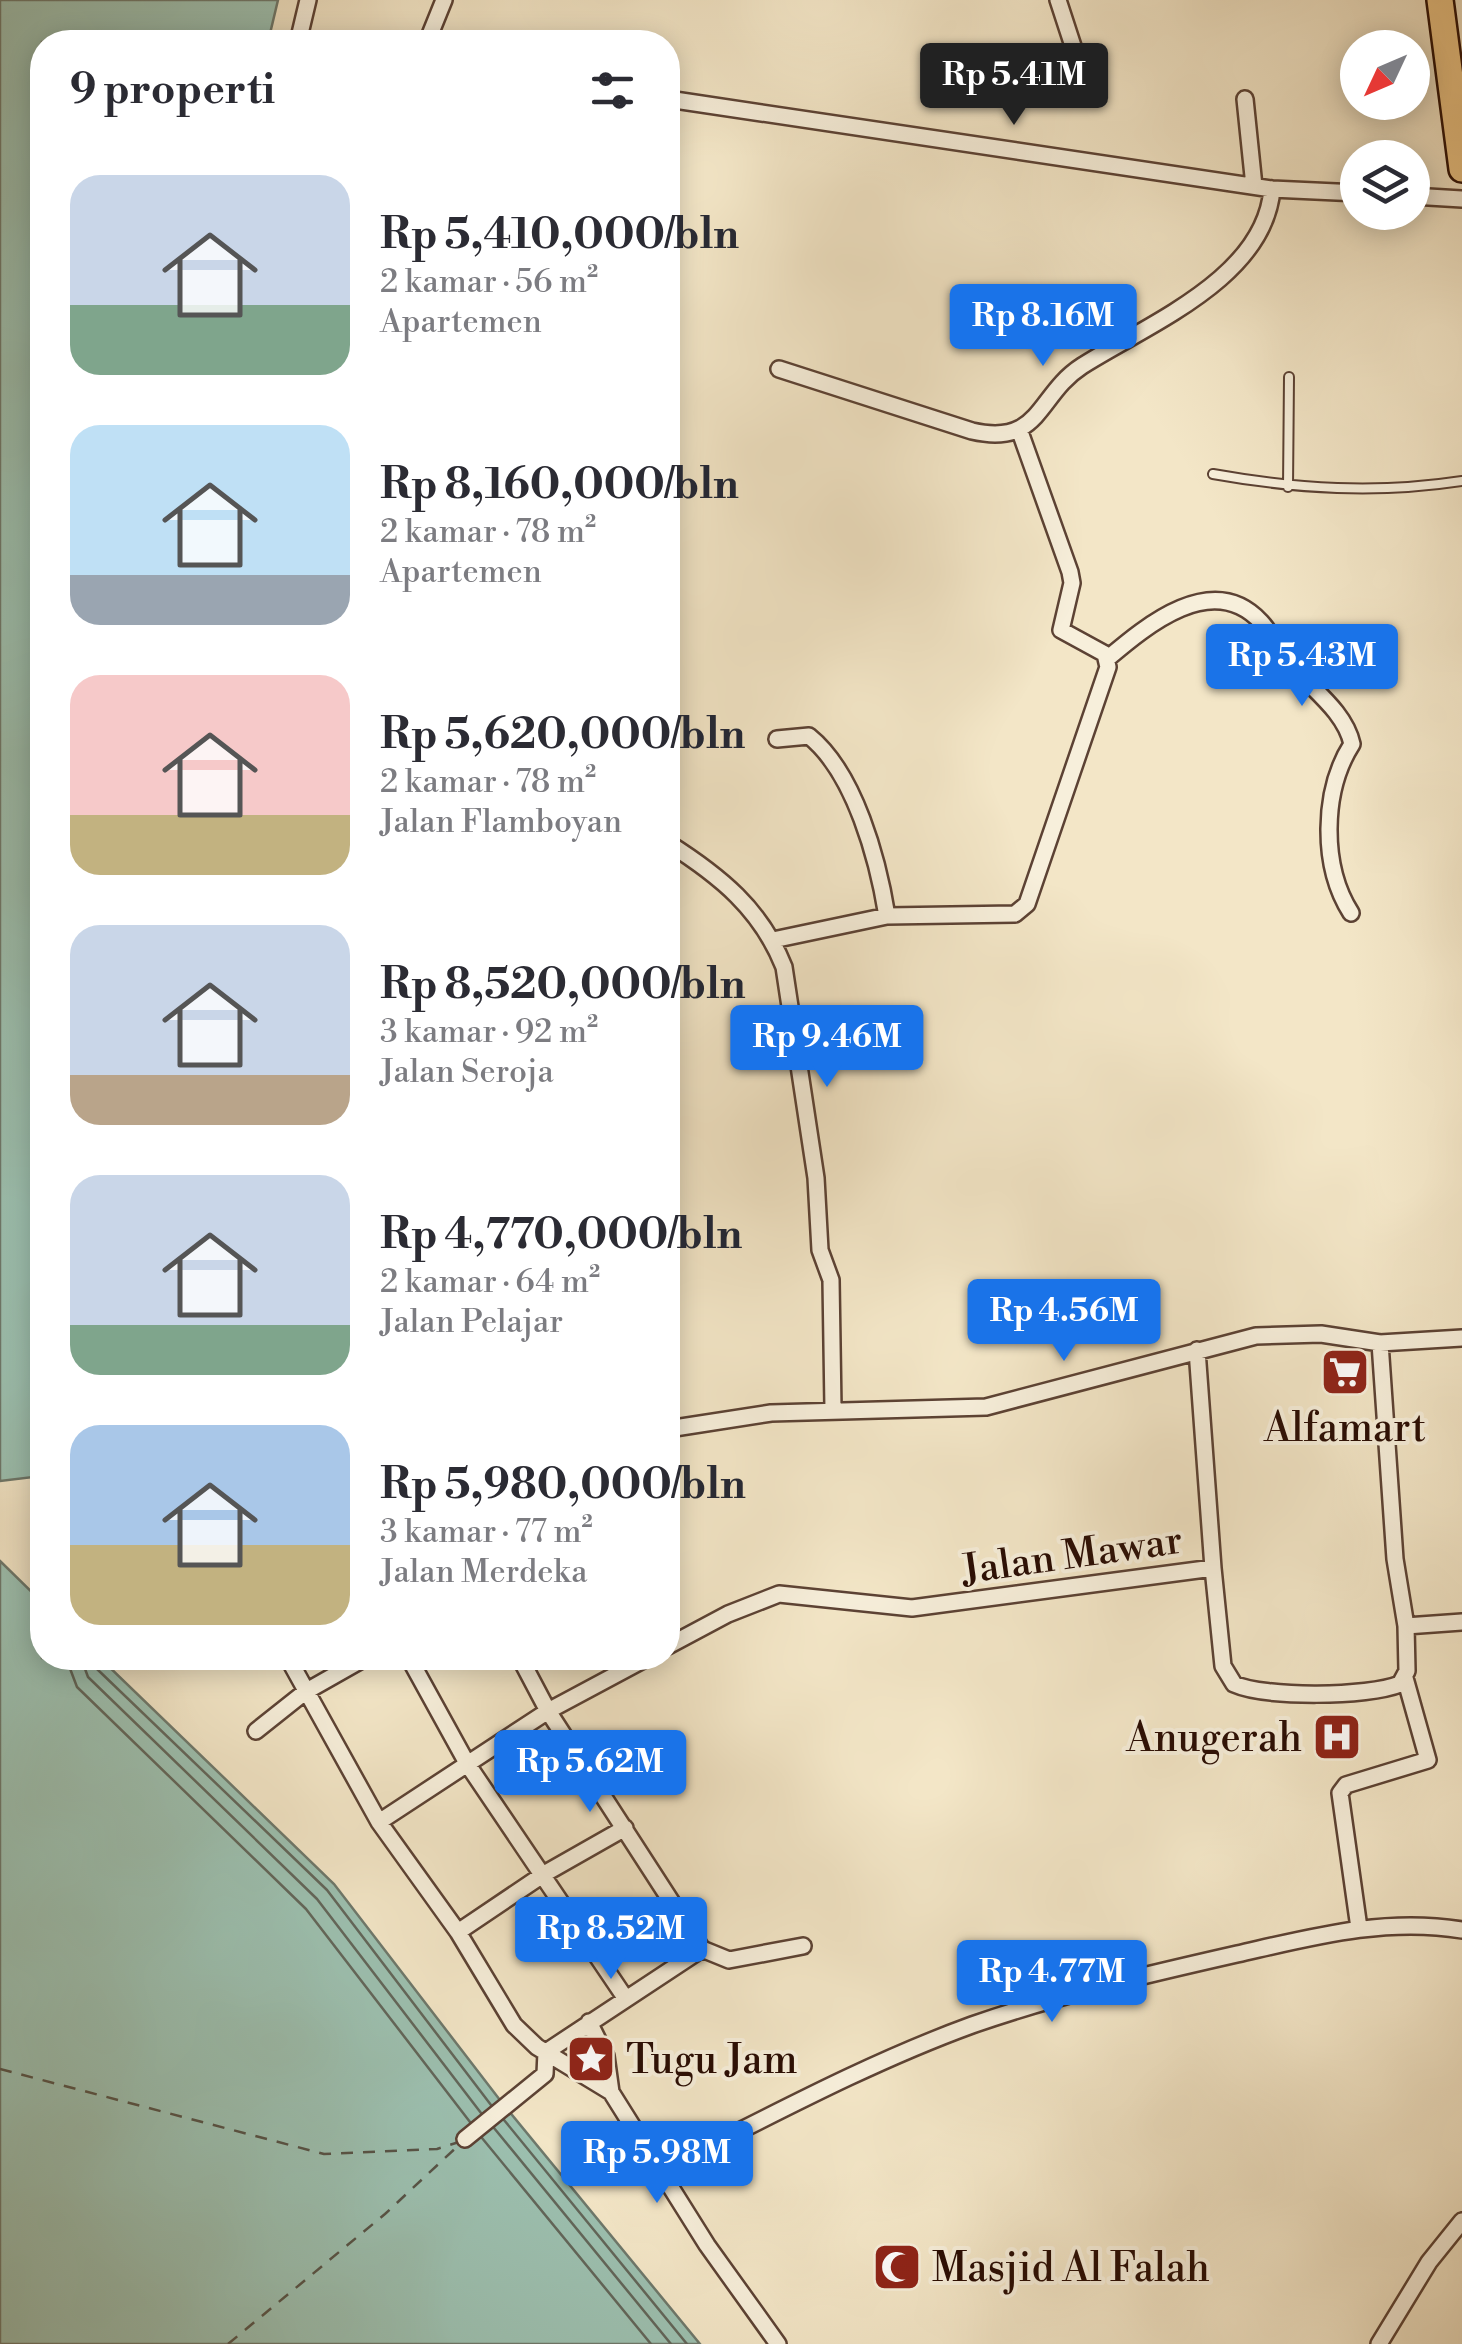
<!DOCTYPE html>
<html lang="id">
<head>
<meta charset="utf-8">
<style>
  :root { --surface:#fff; --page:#f7f7f7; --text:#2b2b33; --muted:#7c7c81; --accent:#1a73e8 }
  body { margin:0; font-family:"Libre Bodoni",serif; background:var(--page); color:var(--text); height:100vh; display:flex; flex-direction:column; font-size:38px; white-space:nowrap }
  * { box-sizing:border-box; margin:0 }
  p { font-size:32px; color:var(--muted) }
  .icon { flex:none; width:55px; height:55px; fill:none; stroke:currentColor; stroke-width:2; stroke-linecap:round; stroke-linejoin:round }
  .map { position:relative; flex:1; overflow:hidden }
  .side { position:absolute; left:30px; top:30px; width:650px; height:1640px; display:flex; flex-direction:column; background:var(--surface); border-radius:40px; box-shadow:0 5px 25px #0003 }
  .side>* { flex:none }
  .needle { width:65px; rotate:226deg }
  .controls { position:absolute; left:1340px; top:30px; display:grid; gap:20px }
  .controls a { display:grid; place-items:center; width:90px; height:90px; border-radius:50%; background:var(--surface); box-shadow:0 5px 25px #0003; font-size:50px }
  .price { position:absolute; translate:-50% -85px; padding:0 22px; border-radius:10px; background:var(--accent); color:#fff; font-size:32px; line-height:65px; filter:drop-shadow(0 2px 5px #0008) }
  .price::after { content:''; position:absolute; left:50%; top:60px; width:30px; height:22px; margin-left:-15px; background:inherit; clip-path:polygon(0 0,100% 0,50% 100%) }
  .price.active { background:#222; color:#fff }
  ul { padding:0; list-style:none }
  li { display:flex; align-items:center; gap:30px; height:250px; padding:0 40px }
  li span { display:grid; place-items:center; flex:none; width:280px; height:200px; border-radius:30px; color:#555 }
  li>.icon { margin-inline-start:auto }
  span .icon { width:120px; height:120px; fill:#fffc; stroke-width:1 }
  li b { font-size:42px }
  h2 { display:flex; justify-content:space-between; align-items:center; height:120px; padding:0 40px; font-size:42px }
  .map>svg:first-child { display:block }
</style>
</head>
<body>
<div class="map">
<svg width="1462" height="2344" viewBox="0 0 1462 2344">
  <rect width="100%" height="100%" fill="#f3e6c7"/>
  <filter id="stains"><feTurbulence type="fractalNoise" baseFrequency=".002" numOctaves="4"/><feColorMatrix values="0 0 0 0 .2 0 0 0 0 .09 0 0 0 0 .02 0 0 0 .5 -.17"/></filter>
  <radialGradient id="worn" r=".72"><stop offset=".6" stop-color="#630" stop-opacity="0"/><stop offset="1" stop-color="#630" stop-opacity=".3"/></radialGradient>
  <path fill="#9cc0b0" stroke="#6e786b" stroke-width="2.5" d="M0,0H278L268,42H42V1476L0,1481Z
    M0,1561L42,1602V1658H100L334,1884L503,2104L700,2344H0Z"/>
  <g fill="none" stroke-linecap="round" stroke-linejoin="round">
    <path stroke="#62665a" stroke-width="2.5" d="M66,1658L77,1687L306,1909L470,2122
      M81,1658L88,1677L317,1899L481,2113
      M94,1658L97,1669L327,1890L491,2105
      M504,2120L687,2344
      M494,2128L671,2344
      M482,2138L651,2344"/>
    <path stroke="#575448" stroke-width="2.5" stroke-dasharray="12 10" stroke-linecap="butt" d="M0,2069L324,2154L437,2149L459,2142
      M228,2344L385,2214L460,2144"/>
    <g stroke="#5c4234" stroke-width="12">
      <path id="service" d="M1213,474C1297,489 1377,494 1462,481
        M1288,487L1289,377"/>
    </g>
    <g stroke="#5c4234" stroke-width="20">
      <path id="minor" d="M1058,0L1073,46
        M298,42L308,0
        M427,42L444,0
        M668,99L1272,189L1358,193
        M1245,99L1254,186
        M1412,196L1462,199
        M779,369L972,431C1041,447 1037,395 1082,366C1148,324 1265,278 1272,189
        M1107,659C1147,625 1213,570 1261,622C1273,635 1280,653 1292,666C1313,690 1345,712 1352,744C1322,791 1321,866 1351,913
        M777,739L809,736C855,773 878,860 887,916
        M668,843C720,876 761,909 784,967L816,1178L820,1250L831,1280L833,1409
        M773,940L887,916L1015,914L1027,904L1108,667L1105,654L1061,630L1072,583L1070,572L1019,429
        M1380,1343L1395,1559L1406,1626
        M1197,1350L1213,1568
        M668,1429L771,1413L986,1407L1256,1336L1321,1334L1380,1343L1462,1338
        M668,1646L728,1614L779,1594L912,1608L1213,1568L1223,1666L1234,1684C1265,1698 1368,1697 1400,1684L1407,1671L1406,1626L1462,1622
        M288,1658L379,1822L458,1932L514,2025L537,2047L611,2092L707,2245L778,2344
        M409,1658L468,1765L626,1999
        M520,1658L548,1711L702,1949L729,1960L803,1946
        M256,1731L305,1692L365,1658
        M379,1822L548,1711L647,1658
        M1359,1928L1340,1793L1346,1785L1428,1760L1405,1678
        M458,1932L544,1874L625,1828
        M589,2022L606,2056L611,2092
        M546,2052L702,1949
        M465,2139L545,2074L546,2052
        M662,2170C763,2120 865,2064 972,2025C1058,1995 1149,1974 1237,1954C1312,1937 1385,1917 1462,1930
        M1379,2344L1429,2262L1462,2221"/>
    </g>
    <g stroke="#290c03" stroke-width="30">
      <path id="trunk" d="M1440,0L1462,169"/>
    </g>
    <use href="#service" stroke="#f7efdb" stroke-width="8"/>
    <use href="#minor" stroke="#f7efdb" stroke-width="15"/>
    <use href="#trunk" stroke="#eac384" stroke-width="25"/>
  </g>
  <defs>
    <g id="supermarket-square" transform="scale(2.5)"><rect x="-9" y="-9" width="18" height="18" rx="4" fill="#8f2418" stroke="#f7efdb"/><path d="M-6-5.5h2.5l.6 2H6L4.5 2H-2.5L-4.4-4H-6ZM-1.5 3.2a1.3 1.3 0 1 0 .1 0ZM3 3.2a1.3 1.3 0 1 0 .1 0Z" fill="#fff"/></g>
    <g id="hospital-square" transform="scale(2.5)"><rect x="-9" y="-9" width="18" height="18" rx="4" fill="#8f2418" stroke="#f7efdb"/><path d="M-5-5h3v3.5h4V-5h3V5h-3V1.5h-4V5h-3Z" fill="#fff"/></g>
    <g id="sight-square" transform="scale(2.5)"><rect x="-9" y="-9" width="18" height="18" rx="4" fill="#8f2418" stroke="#f7efdb"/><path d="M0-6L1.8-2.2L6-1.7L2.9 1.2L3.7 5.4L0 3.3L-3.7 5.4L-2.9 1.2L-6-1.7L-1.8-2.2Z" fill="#fff"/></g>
    <g id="mosque-square" transform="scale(2.5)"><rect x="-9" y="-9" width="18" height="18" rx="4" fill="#8f2418" stroke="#f7efdb"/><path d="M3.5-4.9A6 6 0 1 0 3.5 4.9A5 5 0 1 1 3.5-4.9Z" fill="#fff"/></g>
  </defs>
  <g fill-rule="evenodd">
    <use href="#supermarket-square" x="1345" y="1372"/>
    <use href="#hospital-square" x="1337" y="1737"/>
    <use href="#sight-square" x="591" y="2059"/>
    <use href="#mosque-square" x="897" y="2267"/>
  </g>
  <g text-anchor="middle" stroke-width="8" stroke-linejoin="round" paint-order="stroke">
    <g font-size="40" fill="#290c03" stroke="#f7efdb" text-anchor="start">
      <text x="1345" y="1441" text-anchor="middle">Alfamart</text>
      <text x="1302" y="1751" text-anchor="end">Anugerah</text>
      <text x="626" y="2073">Tugu Jam</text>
      <text x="932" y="2281">Masjid Al Falah</text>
    </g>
    <g font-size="40" fill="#290c03" stroke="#f7efdb">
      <text transform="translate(1072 1554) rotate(-8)" y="14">Jalan Mawar</text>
    </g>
  </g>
  <rect width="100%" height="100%" filter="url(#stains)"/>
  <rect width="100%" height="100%" fill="url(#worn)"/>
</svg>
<div class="controls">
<a><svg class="needle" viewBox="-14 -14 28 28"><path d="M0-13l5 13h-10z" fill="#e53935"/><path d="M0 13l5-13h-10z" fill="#7c7c81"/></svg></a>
<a><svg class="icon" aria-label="layers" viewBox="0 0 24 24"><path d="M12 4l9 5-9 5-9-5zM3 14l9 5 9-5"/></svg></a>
</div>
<b class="price active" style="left:1014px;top:128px">Rp 5.41M</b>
<b class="price" style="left:1043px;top:369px">Rp 8.16M</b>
<b class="price" style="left:1302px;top:709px">Rp 5.43M</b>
<b class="price" style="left:827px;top:1090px">Rp 9.46M</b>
<b class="price" style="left:1064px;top:1364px">Rp 4.56M</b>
<b class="price" style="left:590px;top:1815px">Rp 5.62M</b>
<b class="price" style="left:611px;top:1982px">Rp 8.52M</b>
<b class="price" style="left:1052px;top:2025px">Rp 4.77M</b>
<b class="price" style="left:657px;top:2206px">Rp 5.98M</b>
<section class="side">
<h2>9 properti<svg class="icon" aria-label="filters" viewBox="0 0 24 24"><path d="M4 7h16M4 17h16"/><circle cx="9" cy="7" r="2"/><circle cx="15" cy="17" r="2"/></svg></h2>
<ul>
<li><span style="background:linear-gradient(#c9d6e8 65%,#7fa58c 0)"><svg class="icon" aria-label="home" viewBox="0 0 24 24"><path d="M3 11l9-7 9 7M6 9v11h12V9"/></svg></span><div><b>Rp 5,410,000/bln</b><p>2 kamar · 56 m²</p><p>Apartemen</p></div></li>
<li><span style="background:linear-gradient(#bfe0f5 75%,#9aa5b1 0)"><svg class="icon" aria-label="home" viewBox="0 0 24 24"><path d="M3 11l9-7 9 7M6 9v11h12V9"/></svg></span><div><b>Rp 8,160,000/bln</b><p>2 kamar · 78 m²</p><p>Apartemen</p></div></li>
<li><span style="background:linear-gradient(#f6c9c9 70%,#c2b280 0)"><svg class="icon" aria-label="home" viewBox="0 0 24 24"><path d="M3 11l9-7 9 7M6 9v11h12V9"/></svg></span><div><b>Rp 5,620,000/bln</b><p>2 kamar · 78 m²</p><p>Jalan Flamboyan</p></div></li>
<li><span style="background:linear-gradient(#c9d6e8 75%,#b9a48a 0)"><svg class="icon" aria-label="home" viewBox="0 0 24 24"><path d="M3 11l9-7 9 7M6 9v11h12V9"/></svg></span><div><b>Rp 8,520,000/bln</b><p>3 kamar · 92 m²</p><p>Jalan Seroja</p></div></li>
<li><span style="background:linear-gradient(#c9d6e8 75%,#7fa58c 0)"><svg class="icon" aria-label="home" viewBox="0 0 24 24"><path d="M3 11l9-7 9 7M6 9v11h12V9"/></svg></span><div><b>Rp 4,770,000/bln</b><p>2 kamar · 64 m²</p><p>Jalan Pelajar</p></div></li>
<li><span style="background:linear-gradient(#a9c7e8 60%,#c2b280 0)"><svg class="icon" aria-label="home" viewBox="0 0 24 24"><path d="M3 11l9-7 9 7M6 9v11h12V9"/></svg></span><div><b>Rp 5,980,000/bln</b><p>3 kamar · 77 m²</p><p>Jalan Merdeka</p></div></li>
</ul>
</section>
</div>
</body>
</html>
